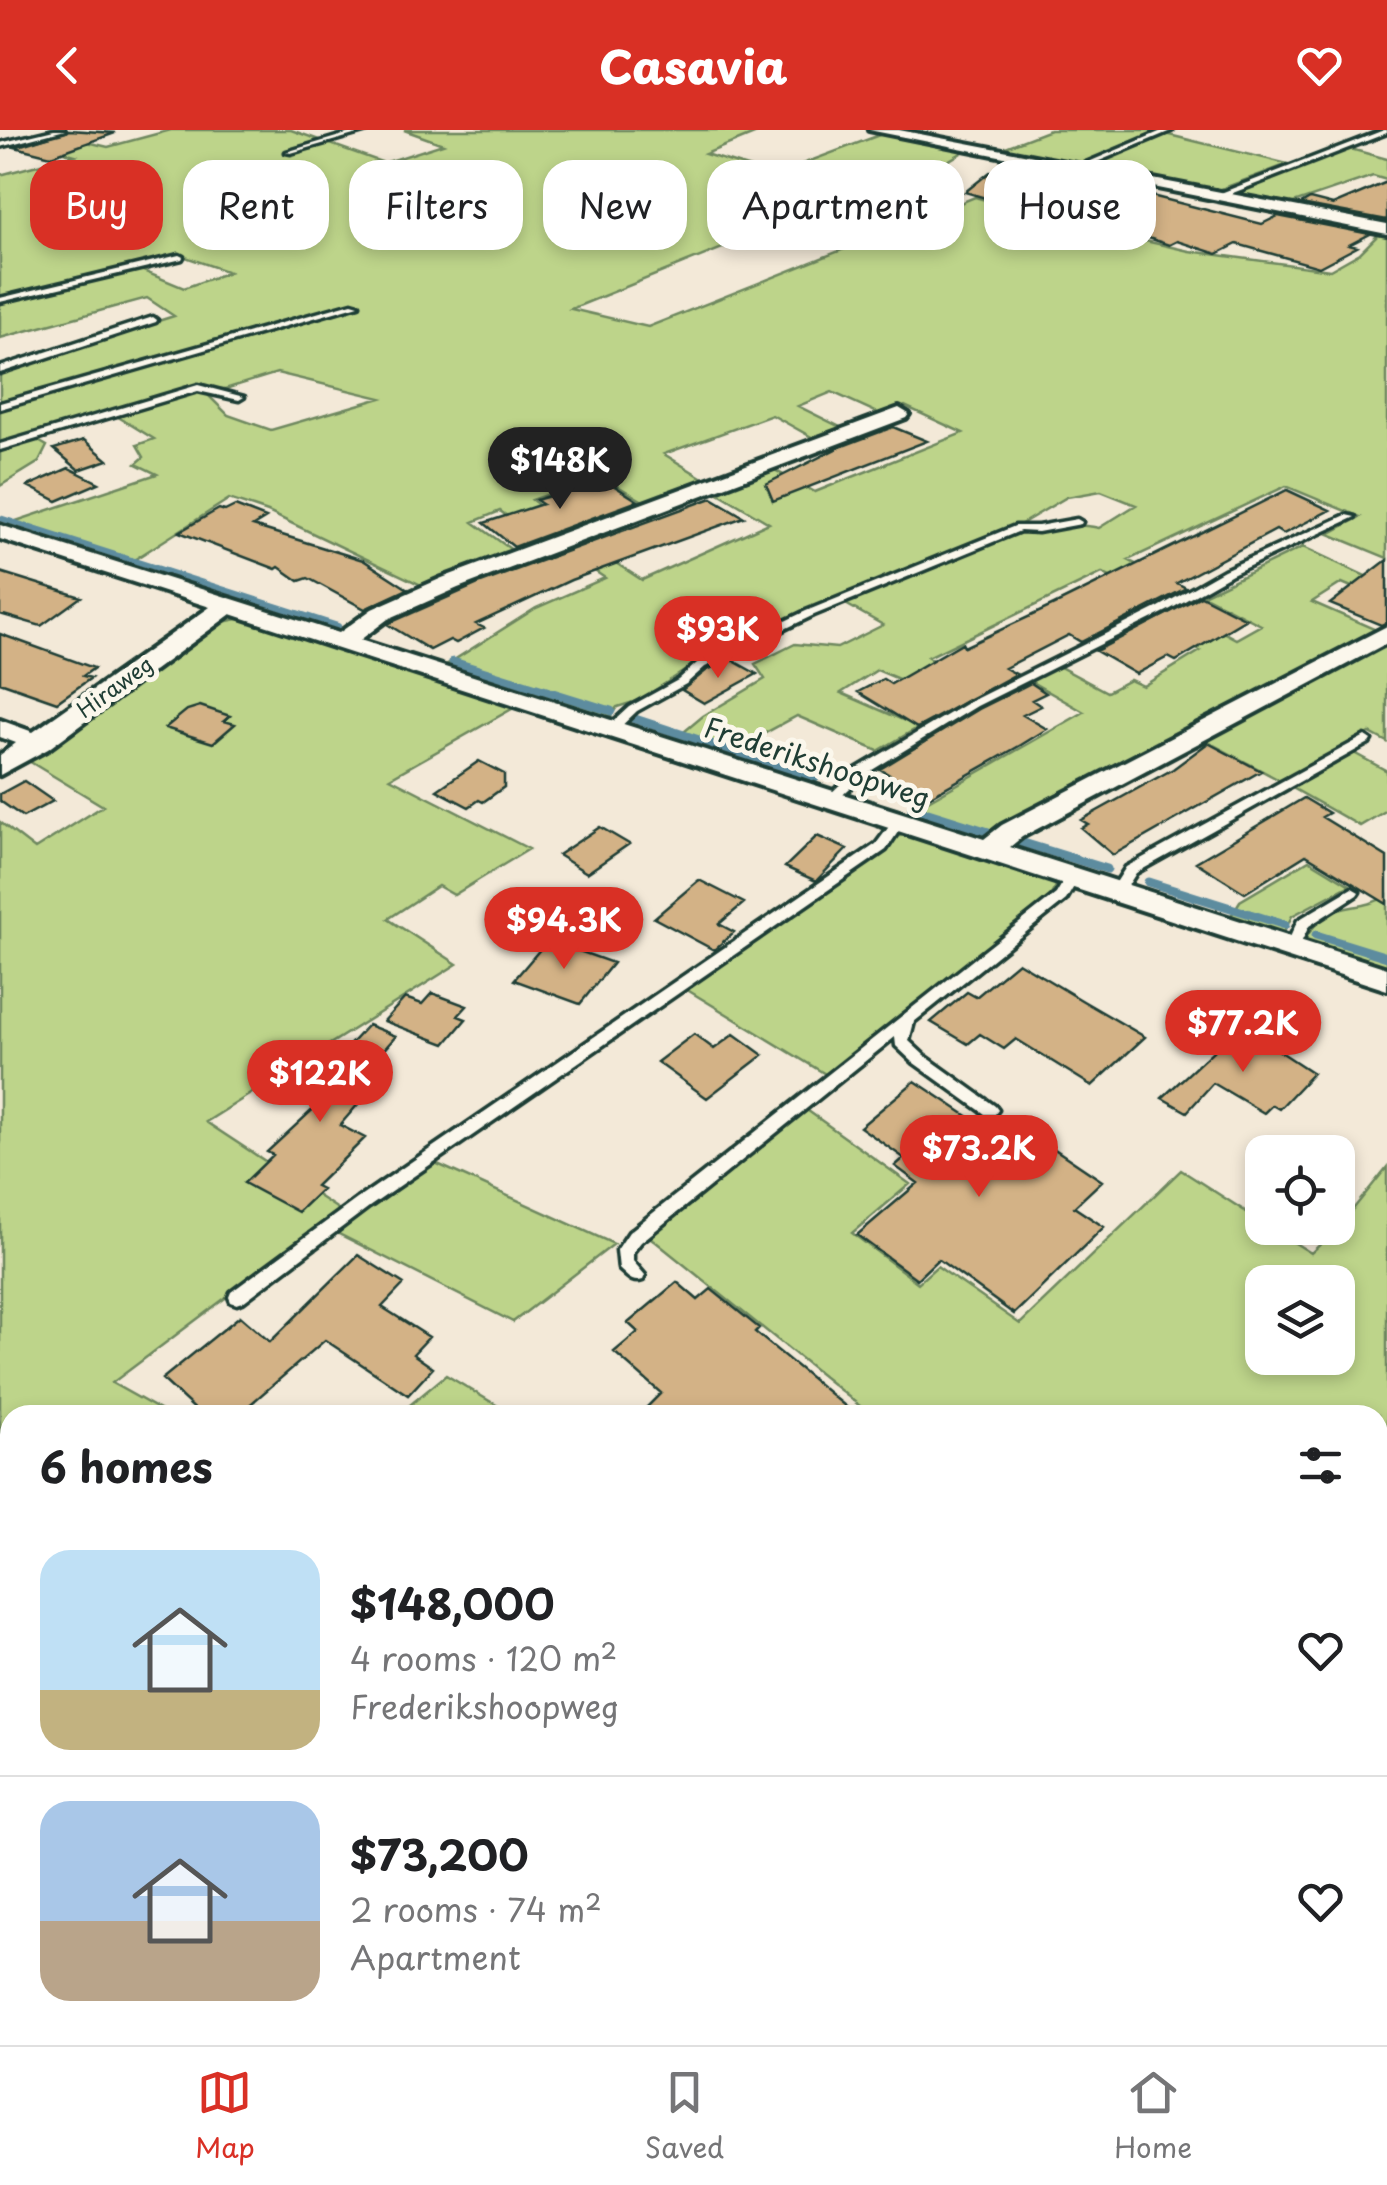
<!DOCTYPE html>
<html lang="en">
<head>
<meta charset="utf-8">
<style>
  :root { --surface:#fff; --page:#f6f6f6; --text:#202124; --muted:#757577; --line:#e0e0e0; --accent:#d93025 }
  body { margin:0; font-family:"Playpen Sans",sans-serif; background:var(--page); color:var(--text); height:100vh; display:flex; flex-direction:column; font-size:38px; white-space:nowrap }
  * { box-sizing:border-box; margin:0 }
  p { font-size:32px; color:var(--muted) }
  .icon { flex:none; width:55px; height:55px; fill:none; stroke:currentColor; stroke-width:2; stroke-linecap:round; stroke-linejoin:round }
  .map { position:relative; flex:1; overflow:hidden }
  .panel { position:absolute; left:0px; top:1275px; width:1388px; height:640px; display:flex; flex-direction:column; background:var(--surface); border-radius:30px 30px 0 0; box-shadow:0 5px 15px #0003 }
  .panel>* { flex:none }
  .top-card { position:absolute; left:30px; top:30px; width:1328px; height:90px; display:flex; gap:20px }
  .controls { position:absolute; left:1245px; top:1005px; display:grid; gap:20px }
  .controls a { display:grid; place-items:center; width:110px; height:110px; border-radius:20px; background:var(--surface); box-shadow:0 5px 15px #0003; font-size:50px }
  .price { position:absolute; translate:-50% -85px; padding:0 22px; border-radius:35px; background:var(--accent); color:#fff; font-size:32px; line-height:65px; filter:drop-shadow(0 2px 5px #0008) }
  .price::after { content:''; position:absolute; left:50%; top:60px; width:30px; height:22px; margin-left:-15px; background:inherit; clip-path:polygon(0 0,100% 0,50% 100%) }
  .price.on { background:#222; color:#fff }
  ul { padding:0; list-style:none }
  li { display:flex; align-items:center; gap:30px; height:250px; padding:0 40px }
  li+li { border-top:2px solid var(--line) }
  li span { display:grid; place-items:center; flex:none; width:280px; height:200px; border-radius:30px; color:#555 }
  li>.icon { margin-inline-start:auto }
  span .icon { width:120px; height:120px; fill:#fffc; stroke-width:1 }
  li b { font-size:42px }
  h2 { display:flex; justify-content:space-between; align-items:center; height:120px; padding:0 40px; font-size:42px }
  .chip { padding:0 35px; border-radius:30px; background:var(--surface); box-shadow:0 5px 15px #0003; font-size:35px; line-height:90px }
  .chip.on { background:var(--accent); color:#fff }
  header { display:flex; justify-content:space-between; align-items:center; height:130px; padding:0 40px; background:var(--accent); color:#fff; font-size:45px; font-weight:800 }
  .menu { display:flex; justify-content:space-around; align-items:center; height:140px; border-top:2px solid var(--line); background:var(--surface); font-size:28px; color:var(--muted) }
  .menu a { display:grid; justify-items:center; gap:5px }
  .menu .on { color:var(--accent) }
  .map>svg:first-child { display:block }
</style>
</head>
<body>
<header><svg class="icon" aria-label="back" viewBox="0 0 24 24"><path d="M15 5l-7 7 7 7"/></svg>Casavia<svg class="icon" aria-label="heart" viewBox="0 0 24 24"><path d="M12 20l-8-8c-3-5 5-10 8-4 3-6 11-1 8 4z"/></svg></header>
<div class="map">
<svg width="1387" height="1915" viewBox="0 0 1387 1915">
  <rect width="100%" height="100%" fill="#f3e9d8"/>
  <filter id="ink" filterUnits="userSpaceOnUse"><feTurbulence type="fractalNoise" baseFrequency=".01" numOctaves="2"/><feDisplacementMap in="SourceGraphic" scale="20" xChannelSelector="R" yChannelSelector="G"/><feConvolveMatrix kernelMatrix="1 2 1 2 8 2 1 2 1" color-interpolation-filters="sRGB"/></filter>
  <g filter="url(#ink)">
    <path fill="#bdd48a" stroke="#6e885f" stroke-width="2.5" fill-rule="evenodd" d="M171,0H291L384,33L443,14L404,0H764L705,24L773,45L882,4L966,20L946,32L906,44L571,179L648,197L975,67L1080,97L1064,105L1116,121L1141,110L1189,121L1330,140L1360,123L1383,100L1387,101V428L1329,404L1360,387L1286,356L1128,430L1187,461L1163,474L1102,443L928,527L981,561L958,574L877,540L841,563L919,597L878,621L797,586L745,614L730,629L673,611L703,586L765,549L755,534L795,514L837,518L883,495L842,472C911,444 1025,381 1099,398L1136,375L1101,361L1067,367L1016,397L718,525L712,523L640,570L617,577L609,588L601,589L443,537L536,478L605,448L559,417L579,409L642,450L769,393L712,359L769,337L815,362L963,303L905,276L882,285L832,262L798,276L844,299L817,310L772,285L664,324L709,352L648,374L601,346L532,370L571,400L541,411L500,381L473,392L516,423L423,456L268,382L229,369L126,435L1,396L157,344L136,334L144,327L137,315L154,309L115,285L203,260L228,285L271,300L381,268L277,243L225,259L194,257L0,314V241L174,186L147,168L0,208V172L136,138L184,158L229,142L180,125L0,168V45L75,25L24,11L54,4L108,17Z
      M1050,0H1164L1076,35L995,21Z
      M1165,4L1288,34L1216,61L1085,37Z
      M1347,18L1387,29V50L1373,46L1285,76L1228,65V62Z
      M35,309L47,316L39,332L0,356V318Z
      M1303,417L1387,456V472L1342,453L1312,472L1381,502L986,712L900,687L1084,582L1030,551L1058,536L1107,562L1130,550L1143,556L1200,521L1145,493L1178,478L1236,509L1261,495L1203,465Z
      M243,488L517,576L390,648L529,719L454,765L438,756L388,789L457,834L206,992L341,1081L112,1253L169,1285H10V1473L0,1480V692L35,719L103,676L27,630L217,493Z
      M1387,507V612L1370,603L1283,652L1197,606Z
      M1352,622L1387,641V680L1360,696L1289,656Z
      M916,705L1058,753L1048,770L827,945L684,858L897,706Z
      M1309,730L1350,755L1292,786L1282,806L1229,789L1240,771Z
      M1387,765V841L1303,813C1330,763 1356,787 1387,765Z
      M804,978L910,1054L852,1103L918,1153L937,1136L1020,1194L1181,1040L1262,1092V1098H1271L1311,1123L1338,1098L1387,1037V1689L1378,1681V1285H871L646,1104ZM1262,1152H1338V1228H1262Z
      M433,1032L614,1114L513,1192L335,1102Z
      M446,1245L513,1285H398Z
      M10,1748V1905H1264L1282,1915H0V1756Z"/>
    <g fill="none" stroke-linecap="round" stroke-linejoin="round">
      <path stroke="#5d8c9f" stroke-width="6" d="M0,388L338,496"/>
      <path stroke="#5d8c9f" stroke-width="9" d="M453,532L611,581
        M632,588L815,648
        M912,678L995,704
        M1017,711L1107,739
        M1148,752L1285,795
        M1316,805L1387,827"/>
    </g>
    <path fill="#d3b286" stroke="#1f3d34" stroke-width="2.5" d="M69,0L115,3L51,26L15,17Z
      M990,42L1080,58L1030,81L965,62Z
      M1387,52V90L1301,74L1310,69L1333,75Z
      M1132,61L1262,94L1278,86L1370,104L1349,115L1357,117L1319,137L1237,114L1217,124L1177,111L1169,115L1134,103L1130,105L1097,96Z
      M893,297L927,311L773,371L766,354L840,317Z
      M84,310L108,330L79,340L54,319Z
      M69,338L99,353L57,371L28,356Z
      M605,350L638,371L514,417L484,393L542,374L536,370Z
      M1287,360L1330,380L1283,404L1276,400L1177,453L1186,458L1081,512L1069,505L1005,538L1016,544L917,598L858,562L883,549L891,554L962,513L964,517L1054,475Z
      M712,368L744,387L571,450L476,494L484,498L456,513L450,510L430,520L387,494L478,454Z
      M235,376L266,388L253,396L363,430L408,459L365,479L308,448L299,451L279,437L276,439L179,402L219,379L225,381Z
      M1387,430V492L1381,495L1330,474Z
      M0,442L81,467L41,496L0,484Z
      M1201,466L1246,489L1176,531L1168,527L1136,544L1096,521Z
      M0,504L94,538L83,546L91,548L57,572L0,552Z
      M730,529L757,544L704,573L682,560L707,540Z
      M1031,553L1046,563L1032,570L1041,576L1023,585L1047,599L1021,615L927,668L880,639L979,579Z
      M200,576L230,586L224,591L235,594L213,613L165,598L187,580Z
      M1208,613L1261,641L1113,725L1081,698L1088,694L1081,690L1173,639Z
      M479,631L504,644V657L483,672L479,670L469,677L437,660Z
      M24,651L53,671L23,687L0,671V664Z
      M1304,668L1329,683L1322,687L1387,727V774L1306,725L1245,763L1196,732Z
      M600,697L629,714L587,743L558,725Z
      M817,706L847,719L816,751L785,737Z
      M699,750L744,773L719,794L734,802L714,820L654,788Z
      M548,810L613,833L580,874L514,850Z
      M1018,832L1083,871L1145,907L1092,956L1016,909L1004,919L980,904L968,914L931,892L967,862L976,867Z
      M432,863L467,876L458,886L466,889L445,914L384,891L405,868L422,874Z
      M368,895L396,906L356,951L360,952L353,960L366,965L340,995L365,1008L316,1056L322,1059L298,1082L244,1053L273,1025L267,1022L320,973L288,960L313,933L327,939Z
      M694,904L714,919L734,904L763,925L707,968L657,932Z
      M1255,905L1313,943L1279,979L1272,975L1264,983L1213,953L1187,982L1162,968L1227,908L1231,911L1242,907L1249,911Z
      M915,951L1002,1009L1019,995L1102,1051L1074,1077L1104,1097L1014,1184L938,1129L917,1149L857,1105L918,1053L895,1036L904,1028L860,997Z
      M358,1125L404,1154L382,1177L429,1207L413,1224L433,1238L408,1265L325,1210L238,1285H201L162,1249L240,1186L270,1212Z
      M677,1152L698,1170L711,1159L759,1198L755,1202L856,1285H639L661,1263L614,1222L638,1202L628,1193Z"/>
    <g fill="none" stroke-linecap="round" stroke-linejoin="round">
      <g stroke="#1f3d34" stroke-width="7">
        <path id="lane" d="M54,0H65L0,17V13Z
          M360,0H371L291,23L286,22Z
          M1164,0H1173L1078,40L1072,39Z
          M1384,0H1387V3L1220,68L1213,66Z
          M179,125L183,127L182,129L0,172V168Z
          M352,173L359,175L0,279V273Z
          M153,187L157,190L156,192L0,243V237Z
          M198,255L244,267L239,270L198,261L0,320V314Z
          M1346,385L1355,387L1232,444L1167,481L977,576L864,645L833,674H825L823,671L856,639L969,572L1159,477L1224,440Z
          M1077,389L1082,392L1081,394L1038,402L1020,401L814,485L705,537L686,554L637,581L614,603L610,604L604,600L629,577L678,550L697,533L806,481L1015,396H1038Z
          M1365,606L1371,610L1369,613L1136,743L1122,765H1112L1110,762L1126,737Z
          M898,689L904,693L886,720L369,1077L243,1172L237,1174L231,1172L229,1167L231,1162L357,1069L876,714L894,690Z
          M1072,744L1079,748L1066,770L914,892L909,911L924,925L995,976L998,980L995,984H985L914,933L896,916L895,907L641,1112L633,1122V1131L645,1145L643,1150C632,1154 627,1146 619,1139L617,1120L629,1102L1056,764L1067,745Z
          M1352,758L1359,762L1357,765L1309,796L1297,821H1287L1285,818L1298,790Z
          M10,1722V1746L0,1751V1727Z"/>
      </g>
      <g stroke="#1f3d34" stroke-width="8">
        <path id="street" d="M869,0H899L1387,94V104Z
          M899,278L909,284L906,288L458,458L388,489L360,510L984,709L1002,695L1387,496V513L1022,707L1010,717L1387,838V860L231,484L48,619L0,645V625L16,613L0,607V590L33,602L210,477L0,409V395L339,503L372,479L442,448Z"/>
      </g>
      <use href="#lane" fill="#fbf7ec" fill-rule="evenodd"/>
      <use href="#street" fill="#fbf7ec" fill-rule="evenodd"/>
    </g>
  </g>
  <g text-anchor="middle" stroke-width="10" stroke-linejoin="round" paint-order="stroke">
    <g font-size="22" fill="#1f3d34" stroke="#fbf7ec">
      <text transform="translate(115 557) rotate(-36)" y="8">Hiraweg</text>
    </g>
    <g font-size="28" fill="#1f3d34" stroke="#fbf7ec">
      <text transform="translate(817 633) rotate(18)" y="10">Frederikshoopweg</text>
    </g>
  </g>
</svg>
<div class="controls">
<a><svg class="icon" aria-label="locate" viewBox="0 0 24 24"><circle cx="12" cy="12" r="6"/><path d="M12 2v4M12 18v4M2 12h4M18 12h4"/></svg></a>
<a><svg class="icon" aria-label="layers" viewBox="0 0 24 24"><path d="M12 4l9 5-9 5-9-5zM3 14l9 5 9-5"/></svg></a>
</div>
<b class="price on" style="left:560px;top:382px">$148K</b>
<b class="price" style="left:718px;top:551px">$93K</b>
<b class="price" style="left:564px;top:842px">$94.3K</b>
<b class="price" style="left:1243px;top:945px">$77.2K</b>
<b class="price" style="left:320px;top:995px">$122K</b>
<b class="price" style="left:979px;top:1070px">$73.2K</b>
<div class="top-card">
<a class="chip on">Buy</a>
<a class="chip">Rent</a>
<a class="chip">Filters</a>
<a class="chip">New</a>
<a class="chip">Apartment</a>
<a class="chip">House</a>
</div>
<section class="panel">
<h2>6 homes<svg class="icon" aria-label="filters" viewBox="0 0 24 24"><path d="M4 7h16M4 17h16"/><circle cx="9" cy="7" r="2"/><circle cx="15" cy="17" r="2"/></svg></h2>
<ul>
<li><span style="background:linear-gradient(#bfe0f5 70%,#c2b280 0)"><svg class="icon" aria-label="home" viewBox="0 0 24 24"><path d="M3 11l9-7 9 7M6 9v11h12V9"/></svg></span><div><b>$148,000</b><p>4 rooms · 120 m²</p><p>Frederikshoopweg</p></div><svg class="icon" aria-label="heart" viewBox="0 0 24 24"><path d="M12 20l-8-8c-3-5 5-10 8-4 3-6 11-1 8 4z"/></svg></li>
<li><span style="background:linear-gradient(#a9c7e8 60%,#b9a48a 0)"><svg class="icon" aria-label="home" viewBox="0 0 24 24"><path d="M3 11l9-7 9 7M6 9v11h12V9"/></svg></span><div><b>$73,200</b><p>2 rooms · 74 m²</p><p>Apartment</p></div><svg class="icon" aria-label="heart" viewBox="0 0 24 24"><path d="M12 20l-8-8c-3-5 5-10 8-4 3-6 11-1 8 4z"/></svg></li>
</ul>
</section>
</div>
<nav class="menu">
<a class="on"><svg class="icon" aria-label="map" viewBox="0 0 24 24"><path d="M3 6l6-2 6 2 6-2v14l-6 2-6-2-6 2zM9 4v14M15 6v14"/></svg>Map</a>
<a><svg class="icon" aria-label="saved" viewBox="0 0 24 24"><path d="M7 4h10v16l-5-4-5 4z"/></svg>Saved</a>
<a><svg class="icon" aria-label="home" viewBox="0 0 24 24"><path d="M3 11l9-7 9 7M6 9v11h12V9"/></svg>Home</a>
</nav>
</body>
</html>
